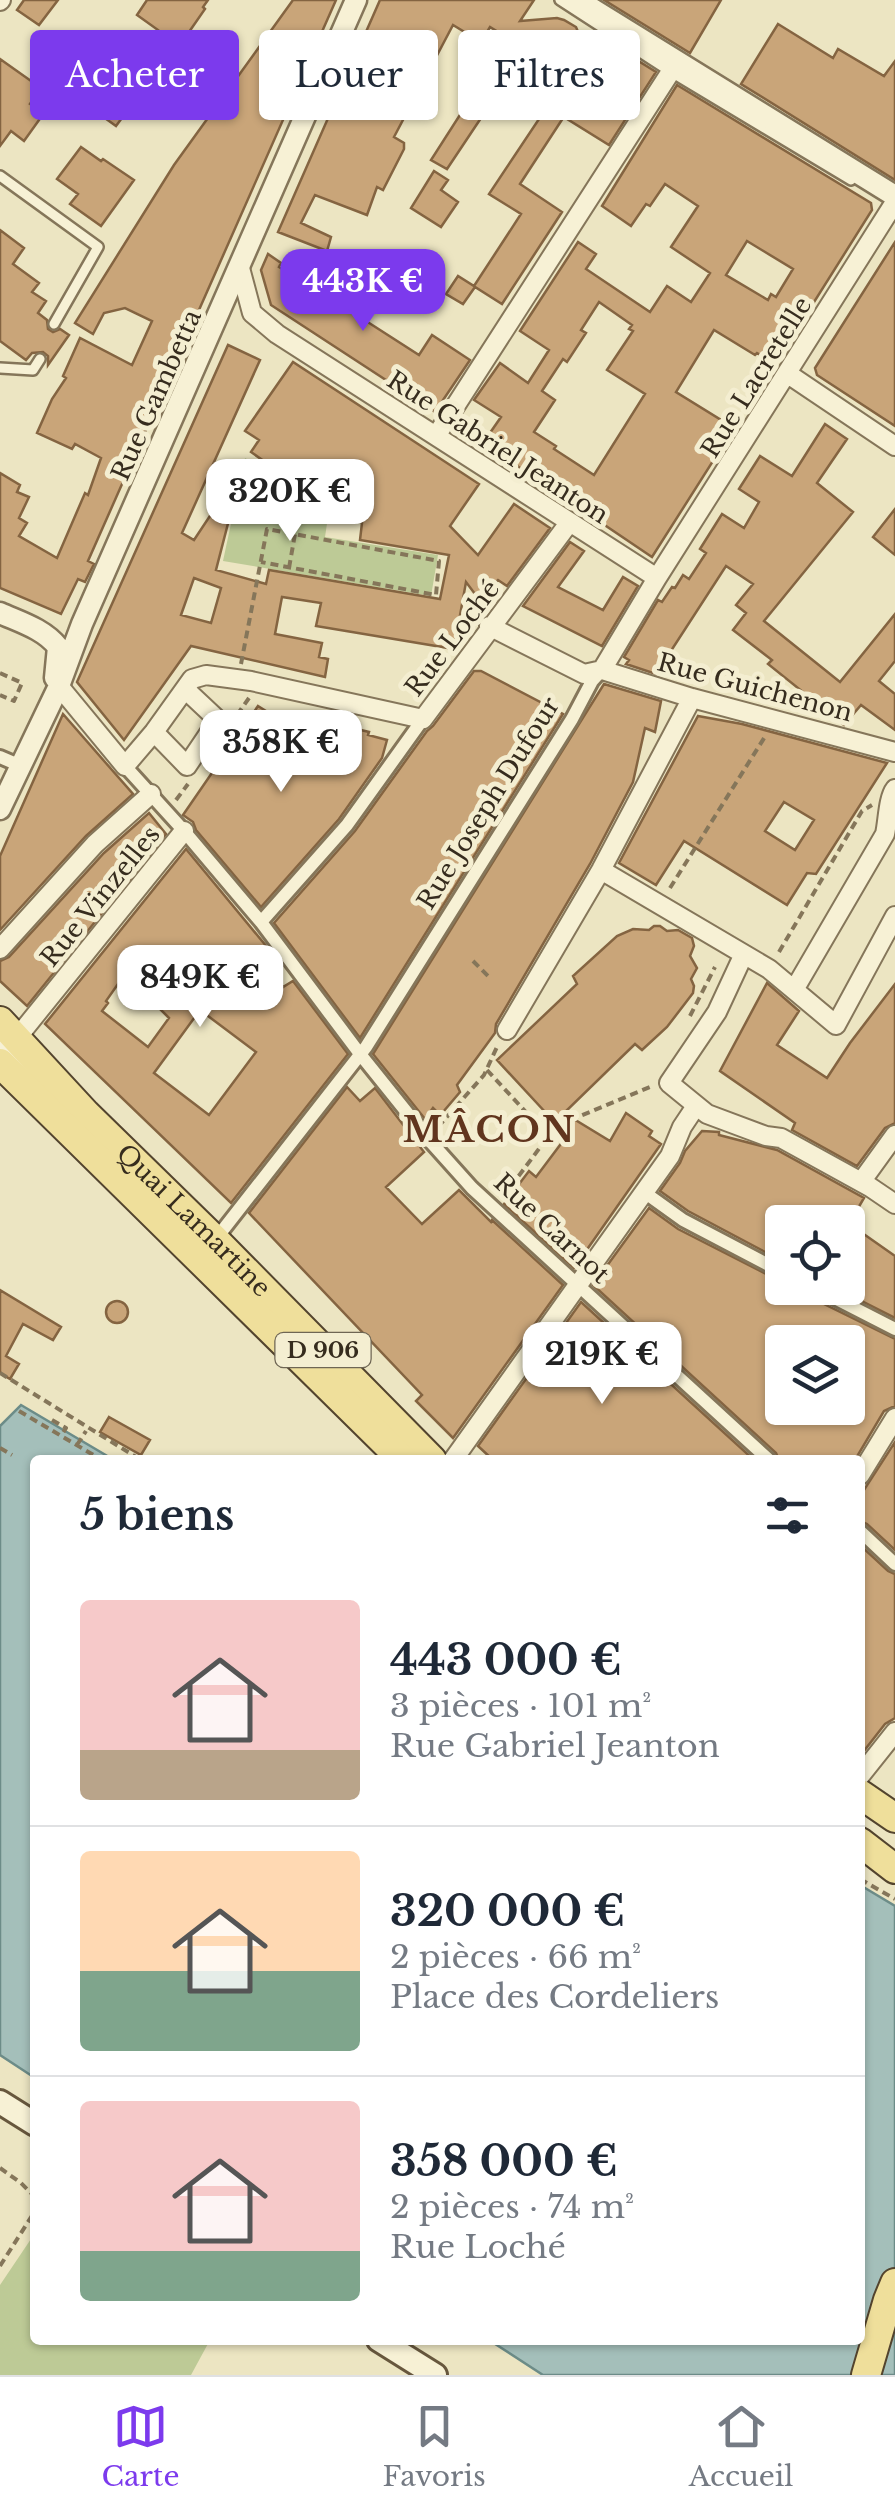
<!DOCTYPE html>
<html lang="fr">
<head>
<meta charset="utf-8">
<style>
  :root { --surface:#fff; --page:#f6f6f7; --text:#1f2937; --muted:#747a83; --line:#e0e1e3; --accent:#7c3aed }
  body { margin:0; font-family:"Libre Baskerville",serif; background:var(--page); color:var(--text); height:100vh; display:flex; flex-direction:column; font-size:38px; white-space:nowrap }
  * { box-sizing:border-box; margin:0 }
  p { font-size:32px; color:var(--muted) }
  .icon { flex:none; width:55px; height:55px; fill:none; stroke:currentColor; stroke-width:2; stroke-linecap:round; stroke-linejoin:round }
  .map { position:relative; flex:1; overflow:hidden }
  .sheet { position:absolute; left:30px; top:1455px; width:835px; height:890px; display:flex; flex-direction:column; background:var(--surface); border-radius:10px; box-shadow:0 2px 8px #0004 }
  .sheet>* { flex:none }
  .banner { position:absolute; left:30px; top:30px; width:835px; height:90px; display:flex; gap:20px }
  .controls { position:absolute; left:765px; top:1205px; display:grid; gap:20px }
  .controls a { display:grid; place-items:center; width:100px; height:100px; border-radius:10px; background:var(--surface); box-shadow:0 2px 8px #0004; font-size:50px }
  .price { position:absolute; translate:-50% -85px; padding:0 22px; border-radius:20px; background:#fff; color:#222; font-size:32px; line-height:65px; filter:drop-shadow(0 2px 5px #0008) }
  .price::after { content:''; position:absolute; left:50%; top:60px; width:30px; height:22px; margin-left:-15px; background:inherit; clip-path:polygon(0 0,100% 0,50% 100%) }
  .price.current { background:var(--accent); color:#fff }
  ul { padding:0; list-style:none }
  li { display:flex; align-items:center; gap:30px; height:250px; padding:0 50px }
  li+li { border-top:2px solid var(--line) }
  li span { display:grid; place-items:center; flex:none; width:280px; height:200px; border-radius:10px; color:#555 }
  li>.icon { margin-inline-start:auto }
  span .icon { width:120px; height:120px; fill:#fffc; stroke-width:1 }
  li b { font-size:42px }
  h2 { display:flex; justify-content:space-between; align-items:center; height:120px; padding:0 50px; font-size:42px }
  .pill { padding:0 35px; border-radius:10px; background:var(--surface); box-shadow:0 2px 8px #0004; font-size:35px; line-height:90px }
  .pill.current { background:var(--accent); color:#fff }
  .tabs { display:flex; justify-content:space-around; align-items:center; height:140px; border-top:2px solid var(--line); background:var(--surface); font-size:28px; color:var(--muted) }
  .tabs a { display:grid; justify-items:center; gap:5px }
  .tabs .current { color:var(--accent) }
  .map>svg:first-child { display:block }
</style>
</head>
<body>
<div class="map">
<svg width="895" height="2375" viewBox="0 0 895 2375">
  <rect width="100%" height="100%" fill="#ece5c2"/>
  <path fill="#bdca96" d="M245,458L281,477L278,501L329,510L325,537L438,555L431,596L223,561Z
    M35,2233V2340H210L191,2375H0V2285Z"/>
  <path fill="#a4bfba" stroke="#6c8c88" stroke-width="2.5" d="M21,1405L114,1460H35V2078L0,2055V1426Z
    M860,1885L895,1906V2375H543L489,2340H860Z"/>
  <path fill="#c9a579" stroke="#846441" stroke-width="2.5" fill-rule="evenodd" d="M24,0H58L39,25L17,10Z
    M147,0H208L203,7L205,9L189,32L215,50L197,77L198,78L181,99L173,93L171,95L150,80L116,126L38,70L60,40L123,86L158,30L137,15Z
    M293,0H336L88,561L94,564L85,582L78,579L61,614L0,588V473L20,485L17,492L29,497L19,518L27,523L19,536L57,558L85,493L88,495L101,458L75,444L72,449L37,433L52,399L66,378L63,376L80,338L132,365L152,321L125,308L104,313L93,334L75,323L174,165Z
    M380,0H534L520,21L557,18L564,20L576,27L584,46L602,57L611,44L656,72L609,145L564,117L584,86L490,27L481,42L453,25L394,137L404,143V149L383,190L377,187L367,215L315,195L301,223L331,237L327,251L278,232Z
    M604,0H721L690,53Z
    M778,24L833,58L838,49L884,76L895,61V180L741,84Z
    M0,59L41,88L30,104L44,113L24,141L11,131L0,146Z
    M490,68L507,79L447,169L431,160Z
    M677,85L871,203L872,210L775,364L757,353L755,355L714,330L676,392L734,428L652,557L483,443L501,417L474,400L500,363L528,383L549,350L520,331L578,242L596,254L586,269L650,312L667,286L691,302L710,273L671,247L698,206L665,184L650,206L646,204L631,226L602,206ZM747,241L793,269L776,297L771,294L768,300L726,275ZM599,302L632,325L629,329L633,331L607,370L645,394L594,475L554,449L556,446L534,432L555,400L542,391L563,359L567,362L586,333L581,330Z
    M549,104L565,115L520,184L562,212L502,304L475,287L463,304L446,294L458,276L474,286L521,214L489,194Z
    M81,147L101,161L103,159L134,180L101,226L70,204L78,194L57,179Z
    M434,171L448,180L441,190L458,202L441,227L411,208Z
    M0,230L24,248L13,264L39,283L32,292L46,301L38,313L47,320L48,329L53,332L60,329L69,335L48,365V356L43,352L32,353L26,360L0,341Z
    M895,242V426L817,375L815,368Z
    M333,252L347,259L324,294L419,355L432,335L470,360L435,412L271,305L261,270L268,254L281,263L279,267L305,282Z
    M228,345L260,360L182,533L194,540L239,472L241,473L216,570L266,584L269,570L440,599L449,555L360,540L362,523L325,499L283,493L285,476L251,452L259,440L245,431L293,362L479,484L450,526L478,555L514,504L550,528L507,586L498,580L478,598L466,582L454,649L316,626L321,603L282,597L275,634L322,643L319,657L328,659L325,677L191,646L124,740L77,682ZM194,578L221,588L211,623L181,615Z
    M825,424L847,439L817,483L853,512L764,621L840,682L895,614V661L879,681L895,694V730L861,705L844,725L768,664L772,660L733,630L746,613L736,605L753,584L726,566L656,674L626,664L629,660L624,657L658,600L662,602L672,587L675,588L683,575L689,579L706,553L700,549L722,514L744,528L759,502L739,489L760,456L792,476Z
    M895,509V555L873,537Z
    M570,542L584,551L558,587L603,610L623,577L638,586L602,646L523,606Z
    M474,671H481L563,714L360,1038L274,923L355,831L427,731L433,726Z
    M604,684L661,701L655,732L645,728L633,782L590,864L496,1024L495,1033L457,1085L460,1092L443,1112L439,1114L433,1108L425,1119L373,1054Z
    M258,706L282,721L299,715L369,732L368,735L387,740L382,758L339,819L261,907L196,830L193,822L183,815Z
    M63,714L133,794L86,836L0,930V856Z
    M698,716L742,724L887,763L816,874L807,873L787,905L684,841L656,885L619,863ZM784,802L814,820L795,850L765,831Z
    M149,813L166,834L27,1006L0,981V961L9,957L104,853Z
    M186,849L267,947L258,956L283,987L293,981L348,1054L231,1203L45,1024ZM125,974L169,1018L148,1047L102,1011L108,1003L106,1001ZM200,1010L256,1052L209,1115L154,1073Z
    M654,926H660L667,931L678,930L692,938L694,946L690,956L697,968L691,979L694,986L693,993L667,1027L642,1050L635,1044L564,1113L610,1141L626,1113L652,1131L649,1136L661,1144L574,1268L504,1204L529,1171L536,1177L569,1133L549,1112L547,1114L497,1060L577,984L573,976L617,936L633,929L649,930Z
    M767,983L799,1011L777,1045L827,1078L850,1043L895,984V1123L885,1128L857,1166L792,1130L795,1123L720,1071Z
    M347,1087L360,1101L375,1088L424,1152L386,1187L422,1224L459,1190L491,1222L492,1220L563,1285L453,1438L416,1401L422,1395L249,1213Z
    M702,1131L719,1132V1135L777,1150L864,1198L850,1222H782V1261L688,1211L660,1191L680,1163L685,1151Z
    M649,1208L678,1229L782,1282V1288H805L810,1297L895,1339V1406L884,1411L855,1460H779L776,1453L593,1285ZM782,1342H848V1408H782Z
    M848,1223L895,1256V1318L836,1288H848Z
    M0,1290L61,1327L53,1340L23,1324L6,1356L19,1364L10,1379L0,1373Z
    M106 1312a11 11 0 1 1 22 0a11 11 0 1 1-22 0Z
    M581,1302L754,1460H493L478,1446Z
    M109,1417L150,1440L141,1455L100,1432Z
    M895,1442V1550L867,1524L860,1521V1496Z
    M860,1545L888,1571L895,1574V1718L885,1724L860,1756Z"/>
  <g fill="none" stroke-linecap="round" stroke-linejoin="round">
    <g stroke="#85765a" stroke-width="14">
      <path id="service" d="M560,0L671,72L851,180
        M0,176L98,247L54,324
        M0,368L33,370L40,359"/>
    </g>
    <g stroke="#85765a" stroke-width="18">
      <path id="pedestrian" d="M0,757L21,766
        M125,766L184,831L261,922L360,1054L429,1140L472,1188L769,1460
        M261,922L347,825L423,719
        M644,1192L683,1220L782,1272
        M215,1240L366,1047L572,719L592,681L602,670
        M815,1288L895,1329
        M860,1531L895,1564"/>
    </g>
    <g stroke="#85765a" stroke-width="22">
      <path id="minor" d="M0,1L1,0
        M240,268L252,313L277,334L657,578
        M788,374L895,446
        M436,436L677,62
        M489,626L584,674L602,670
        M602,670L657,578L895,202
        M602,670L692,698L895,752
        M59,686L125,766L154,732L192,679L206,675L251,681L423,719L569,523
        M154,732L187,766L218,720L185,689
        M601,870L769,969L836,1025L895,916
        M0,949L95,844L151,794
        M743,956L717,1012L669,1083L707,1114L766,1136L781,1138L870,1187L895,1204
        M794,990L885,834C888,821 888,798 895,789
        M507,1030L601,870L692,698
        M16,1039L184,831
        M0,1043L30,1072
        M861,1182L895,1135
        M453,1460L670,1156L682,1127L696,1106
        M860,1475L895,1418
        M860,1776L895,1732"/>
    </g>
    <g stroke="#85765a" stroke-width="25">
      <path id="tertiary" d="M578,0L895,196
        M0,613C20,622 44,629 58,647L55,678
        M0,809L59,686L82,624L356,0"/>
    </g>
    <g stroke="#67573d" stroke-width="28">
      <path id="secondary" d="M0,2102L35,2124
        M379,2340L435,2375"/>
    </g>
    <g stroke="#53442e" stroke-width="32">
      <g id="primary">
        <path id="s1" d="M0,1021L86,1114L215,1240L432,1460"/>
        <path d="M0,1063L403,1460"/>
        <path d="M860,1794L895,1818"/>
        <path d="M860,1842L895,1869"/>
        <path d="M866,2375L888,2300L895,2283"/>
      </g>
    </g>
    <path stroke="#85765a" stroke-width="4" stroke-dasharray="8 5" stroke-linecap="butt" d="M289,568L295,534
      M464,609L472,615
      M241,664L267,529L439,561L436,595L261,562
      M0,673L22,683L14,701L0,695
      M237,715L249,698
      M176,800L188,784
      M670,888L766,735
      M779,952L862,811L872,805
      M473,961L488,976
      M690,1016L715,967
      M487,1070L548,1136
      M438,1127L484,1075L497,1047
      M503,1197L556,1126L650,1087
      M0,1373L141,1460
      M19,1411L102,1460
      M52,1420L66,1428L61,1436
      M77,1445L86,1431
      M0,1448L12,1455
      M860,1879L895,1899
      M0,2168L21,2183L35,2197
      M0,2266L35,2211"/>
    <use href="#service" stroke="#f7f1d5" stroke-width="9"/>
    <use href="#pedestrian" stroke="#f7f1d5" stroke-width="12"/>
    <use href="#minor" stroke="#f7f1d5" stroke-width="18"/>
    <use href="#tertiary" stroke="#f7f1d5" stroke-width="20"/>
    <use href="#secondary" stroke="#f7f1d5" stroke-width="22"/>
    <use href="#primary" stroke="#efdf9b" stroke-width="28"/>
  </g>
  <g text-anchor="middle" stroke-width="10" stroke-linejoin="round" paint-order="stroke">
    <rect fill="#f4eed1" stroke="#6f6654" stroke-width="2.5" x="275.5" y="1333" width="95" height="34" rx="8"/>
    <g font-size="22" font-weight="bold" fill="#362c1e">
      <text x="323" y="1358">D 906</text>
    </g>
    <g font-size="25" fill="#362c1e" stroke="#f4eed1">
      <text transform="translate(756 377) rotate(-58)" y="9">Rue Lacretelle</text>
      <text transform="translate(156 395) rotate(-66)" y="9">Rue Gambetta</text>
      <text transform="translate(498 447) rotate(33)" y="9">Rue Gabriel Jeanton</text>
      <text transform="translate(452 638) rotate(-53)" y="9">Rue Loché</text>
      <text transform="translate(755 687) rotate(15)" y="9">Rue Guichenon</text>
      <text transform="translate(488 803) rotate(-58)" y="9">Rue Joseph Dufour</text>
      <text transform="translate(100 896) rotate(-51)" y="9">Rue Vinzelles</text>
      <text dy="9" stroke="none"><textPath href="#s1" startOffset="278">Quai Lamartine</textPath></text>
      <text transform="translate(552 1228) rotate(43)" y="9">Rue Carnot</text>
    </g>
    <g font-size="35" font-weight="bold" letter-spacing="2.5" fill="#61351e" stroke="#f4eed1">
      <text x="490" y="1142">MÂCON</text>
    </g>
  </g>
</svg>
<div class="controls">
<a><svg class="icon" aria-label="locate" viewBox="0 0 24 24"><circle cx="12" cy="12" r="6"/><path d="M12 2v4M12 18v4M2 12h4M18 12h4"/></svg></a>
<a><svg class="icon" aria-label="layers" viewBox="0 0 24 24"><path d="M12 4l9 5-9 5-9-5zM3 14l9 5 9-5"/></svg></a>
</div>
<b class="price current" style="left:363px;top:334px">443K €</b>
<b class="price" style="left:290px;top:544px">320K €</b>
<b class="price" style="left:281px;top:795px">358K €</b>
<b class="price" style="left:200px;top:1030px">849K €</b>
<b class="price" style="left:602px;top:1407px">219K €</b>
<div class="banner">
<a class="pill current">Acheter</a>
<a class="pill">Louer</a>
<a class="pill">Filtres</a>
</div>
<section class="sheet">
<h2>5 biens<svg class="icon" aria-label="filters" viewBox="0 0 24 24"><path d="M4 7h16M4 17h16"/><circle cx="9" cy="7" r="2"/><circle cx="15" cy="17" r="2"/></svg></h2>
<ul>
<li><span style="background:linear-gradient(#f6c9c9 75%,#b9a48a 0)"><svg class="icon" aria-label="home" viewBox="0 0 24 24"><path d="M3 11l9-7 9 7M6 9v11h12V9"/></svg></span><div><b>443 000 €</b><p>3 pièces · 101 m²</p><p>Rue Gabriel Jeanton</p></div></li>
<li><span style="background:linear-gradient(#ffd9b3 60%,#7fa58c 0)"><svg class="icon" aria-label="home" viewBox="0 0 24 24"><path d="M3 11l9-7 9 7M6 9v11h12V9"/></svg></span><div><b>320 000 €</b><p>2 pièces · 66 m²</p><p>Place des Cordeliers</p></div></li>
<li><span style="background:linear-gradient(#f6c9c9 75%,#7fa58c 0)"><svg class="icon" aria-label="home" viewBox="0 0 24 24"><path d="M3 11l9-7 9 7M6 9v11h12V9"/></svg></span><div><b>358 000 €</b><p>2 pièces · 74 m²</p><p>Rue Loché</p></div></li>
</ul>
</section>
</div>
<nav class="tabs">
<a class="current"><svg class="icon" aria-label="map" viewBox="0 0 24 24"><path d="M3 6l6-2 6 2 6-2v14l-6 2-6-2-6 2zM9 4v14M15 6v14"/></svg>Carte</a>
<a><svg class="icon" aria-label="saved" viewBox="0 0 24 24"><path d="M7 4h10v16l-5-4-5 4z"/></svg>Favoris</a>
<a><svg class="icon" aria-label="home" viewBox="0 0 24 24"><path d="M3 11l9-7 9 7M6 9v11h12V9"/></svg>Accueil</a>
</nav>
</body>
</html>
